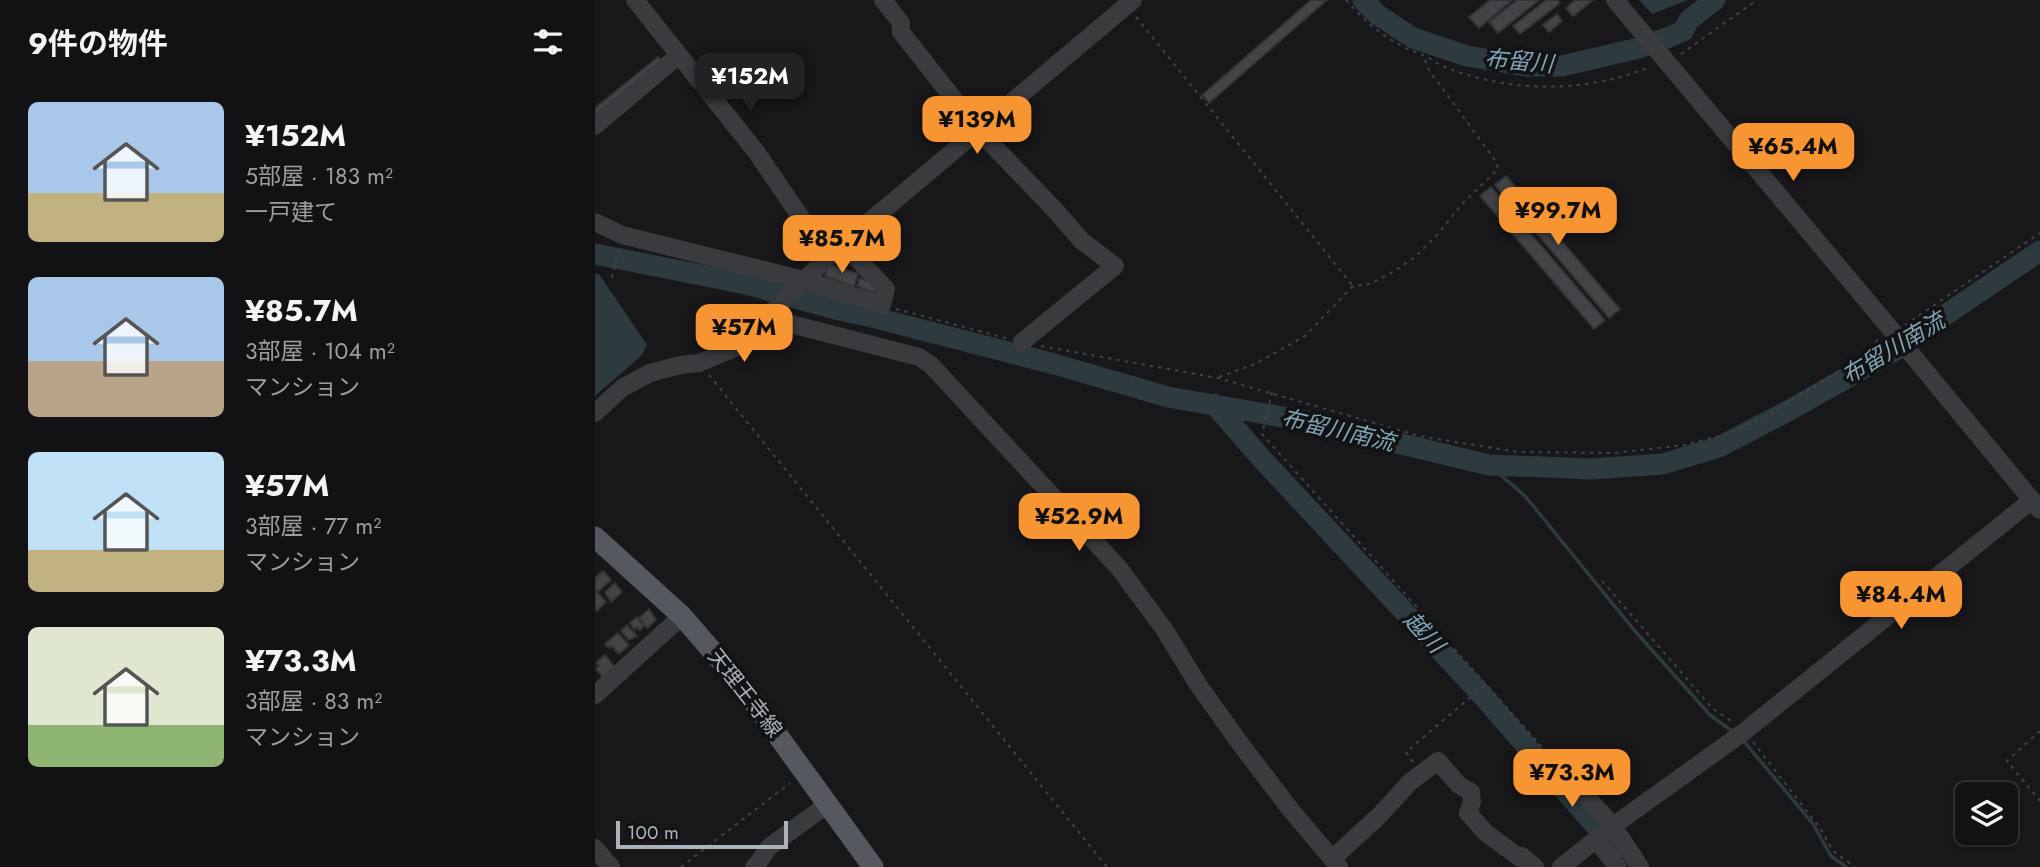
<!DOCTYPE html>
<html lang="ja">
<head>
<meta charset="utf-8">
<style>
  :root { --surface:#121214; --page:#1f2022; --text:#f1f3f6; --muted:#9c9ea0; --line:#313234; --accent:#f79533 }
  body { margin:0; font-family:Jost,"Noto Sans JP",sans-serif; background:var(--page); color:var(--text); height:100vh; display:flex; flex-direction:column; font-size:26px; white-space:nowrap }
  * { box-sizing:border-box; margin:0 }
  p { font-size:23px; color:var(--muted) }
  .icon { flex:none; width:38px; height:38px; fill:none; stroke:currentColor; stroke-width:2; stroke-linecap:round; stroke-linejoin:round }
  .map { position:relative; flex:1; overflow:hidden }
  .panel { display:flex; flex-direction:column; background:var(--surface); width:595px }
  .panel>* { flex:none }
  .buttons { position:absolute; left:1360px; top:782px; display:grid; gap:14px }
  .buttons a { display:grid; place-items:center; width:63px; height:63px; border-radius:10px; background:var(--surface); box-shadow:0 2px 5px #0004,0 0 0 2px var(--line); font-size:35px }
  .scale { position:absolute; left:21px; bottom:18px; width:172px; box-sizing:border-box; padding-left:7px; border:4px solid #aab2ba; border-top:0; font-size:19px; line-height:24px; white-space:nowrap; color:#aab2ba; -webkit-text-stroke:5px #131315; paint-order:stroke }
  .price { position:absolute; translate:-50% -60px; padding:0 16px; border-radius:14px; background:var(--accent); color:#111; font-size:23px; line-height:46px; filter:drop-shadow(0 2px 4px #0008) }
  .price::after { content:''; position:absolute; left:50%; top:42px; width:21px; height:16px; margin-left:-10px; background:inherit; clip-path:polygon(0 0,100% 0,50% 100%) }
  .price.selected { background:#222; color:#fff }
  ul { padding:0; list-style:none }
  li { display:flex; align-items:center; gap:21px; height:175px; padding:0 28px }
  li span { display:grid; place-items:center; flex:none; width:196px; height:140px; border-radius:10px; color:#555 }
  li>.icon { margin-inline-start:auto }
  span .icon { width:84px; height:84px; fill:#fffc; stroke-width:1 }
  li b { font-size:30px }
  h2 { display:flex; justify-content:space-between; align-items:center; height:84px; padding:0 28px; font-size:30px }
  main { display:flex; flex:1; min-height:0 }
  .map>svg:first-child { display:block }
</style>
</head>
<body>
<main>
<section class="panel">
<h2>9件の物件<svg class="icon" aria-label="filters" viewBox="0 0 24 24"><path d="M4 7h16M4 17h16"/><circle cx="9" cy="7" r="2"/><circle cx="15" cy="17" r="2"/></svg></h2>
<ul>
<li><span style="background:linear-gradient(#a9c7e8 65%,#c2b280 0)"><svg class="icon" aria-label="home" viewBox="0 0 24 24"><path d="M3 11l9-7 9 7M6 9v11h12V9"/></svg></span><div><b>¥152M</b><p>5部屋 · 183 m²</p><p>一戸建て</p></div></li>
<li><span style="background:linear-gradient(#a9c7e8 60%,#b9a48a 0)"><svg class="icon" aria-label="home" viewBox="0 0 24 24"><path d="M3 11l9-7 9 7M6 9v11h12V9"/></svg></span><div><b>¥85.7M</b><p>3部屋 · 104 m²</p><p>マンション</p></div></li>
<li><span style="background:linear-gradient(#bfe0f5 70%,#c2b280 0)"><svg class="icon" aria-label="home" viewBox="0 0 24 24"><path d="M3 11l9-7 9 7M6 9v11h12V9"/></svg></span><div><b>¥57M</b><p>3部屋 · 77 m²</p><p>マンション</p></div></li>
<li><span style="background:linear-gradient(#dfe7d0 70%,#8fb573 0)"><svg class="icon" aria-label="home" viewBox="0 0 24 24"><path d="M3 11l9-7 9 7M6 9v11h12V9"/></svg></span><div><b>¥73.3M</b><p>3部屋 · 83 m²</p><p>マンション</p></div></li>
</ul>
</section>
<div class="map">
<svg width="1445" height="867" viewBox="0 0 1445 867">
  <rect width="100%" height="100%" fill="#18181a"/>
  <path fill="#2d3a3f" d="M1044,0H1093L1057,14Z
    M0,274H4L52,345L46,356L0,396Z"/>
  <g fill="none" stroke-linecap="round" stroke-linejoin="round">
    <path stroke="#2d3a3f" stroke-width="3.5" d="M894,465L930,496L1039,630L1115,715L1138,732
      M1147,739L1218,824L1236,856L1251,867"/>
    <path stroke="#2d3a3f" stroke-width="21" d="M768,0L783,15L818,38L872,56L931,66H967L1044,48L1072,38L1088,31L1094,20L1120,0
      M0,254L151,284L240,309L273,316L459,364L573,397L711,421L894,465L997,469L1068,464L1124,447L1193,411L1313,343L1334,326L1445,251
      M619,404L667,459L887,695L1012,839L1020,850"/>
  </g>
  <path fill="#424447" stroke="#323336" stroke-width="2" d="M716,0H732L614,103L607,95Z
    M895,0H917L884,28L874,17Z
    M922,0H944L903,33L894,22Z
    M951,0H962L965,3L925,34L918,26Z
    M980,0H998L978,16L971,8Z
    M962,14L967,21L954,32L948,25Z
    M63,57L68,62L0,117V108Z
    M911,176L1025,309L1014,318L900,185Z
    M896,187L1010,320L999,329L885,196Z
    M234,264L263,274L259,287L230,276Z
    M265,278L282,285L279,293L262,286Z
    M8,571L16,580L3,592L0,588V578Z
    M20,583L27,592L16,602L10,592Z
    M0,590L11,602L2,611L0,609Z
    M54,609L61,620L52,628L44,618Z
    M42,617L49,626L45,630L42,627L40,630L35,623Z
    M32,625L42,636L34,640L26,631Z
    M23,633L34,645L24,654L17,646L14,648L10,644Z
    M10,655L20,667L8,677L1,669L4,666L1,663Z"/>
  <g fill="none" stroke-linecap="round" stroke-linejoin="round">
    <path stroke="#3f4247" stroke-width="2" stroke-dasharray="3.5 5" stroke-linecap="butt" d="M751,0C768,19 786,36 809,47C815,51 822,52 828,55C836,59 844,65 852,68C917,93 991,93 1055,67
      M541,17L757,285
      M1086,54L1162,0
      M17,278L24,248
      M301,309L414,339
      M1310,325L1445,233
      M446,346L623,378L828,437L924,452L1019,453L1090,445L1135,433L1175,414L1261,360L1284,339
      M114,375L512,867
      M624,377L660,364L710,336L758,286L775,284L798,272L820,257L843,234L867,204L903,169L902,163L834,70L828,55
      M677,392L667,434L954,755
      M1007,581L1117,708L1136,721
      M1445,731L1412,761L1445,801
      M1158,742L1225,828L1238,851L1260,867
      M818,762L811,752L891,684
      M86,867L195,783"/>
    <path stroke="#393b3f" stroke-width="18" d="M40,0L162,153L209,222L236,254
      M288,0L306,23V32L383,130L459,209L487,241L520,266L427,342
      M1020,0L1299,333L1445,510
      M0,126L84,55
      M0,222L27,235L209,280L287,305L291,289L248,244
      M167,323L188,322L324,357L336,365L524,568L569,629L604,686L644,742L695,809L744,867
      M0,413L27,388L55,373L85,365L104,363L140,348L236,254L538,0
      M0,695L87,616
      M964,766L1018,826L1045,867
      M1001,840L1023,867
      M0,848L16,867
      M738,858L784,816L815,782L843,761L864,785L876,792L877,802L873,813L891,833L925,858L927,856L940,867
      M159,867L163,863L174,847L233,804
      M966,867L1018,826L1150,731L1437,500"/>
    <path stroke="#55595f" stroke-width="21" d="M0,537L87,616L144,682L278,867"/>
  </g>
  <g text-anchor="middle" stroke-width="7" stroke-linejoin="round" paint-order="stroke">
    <g font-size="21" fill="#aab2ba" stroke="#131315">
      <text transform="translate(150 693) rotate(52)" y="7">天理王寺線</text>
    </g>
    <g font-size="23" font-style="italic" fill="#80a6b6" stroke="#131315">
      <text transform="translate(924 61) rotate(5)" y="8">布留川</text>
      <text transform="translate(1298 348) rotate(-31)" y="8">布留川南流</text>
      <text transform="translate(743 430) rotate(13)" y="8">布留川南流</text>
      <text transform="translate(829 632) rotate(47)" y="8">越川</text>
    </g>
  </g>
</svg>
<div class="buttons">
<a><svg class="icon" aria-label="layers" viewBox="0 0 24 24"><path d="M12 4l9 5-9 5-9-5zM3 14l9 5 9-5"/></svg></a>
</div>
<div class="scale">100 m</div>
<b class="price selected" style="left:155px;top:113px">¥152M</b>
<b class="price" style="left:382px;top:156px">¥139M</b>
<b class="price" style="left:1198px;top:183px">¥65.4M</b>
<b class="price" style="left:963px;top:247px">¥99.7M</b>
<b class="price" style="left:247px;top:275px">¥85.7M</b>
<b class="price" style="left:149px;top:364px">¥57M</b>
<b class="price" style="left:484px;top:553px">¥52.9M</b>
<b class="price" style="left:1306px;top:631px">¥84.4M</b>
<b class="price" style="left:977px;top:809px">¥73.3M</b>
</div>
</main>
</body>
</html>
